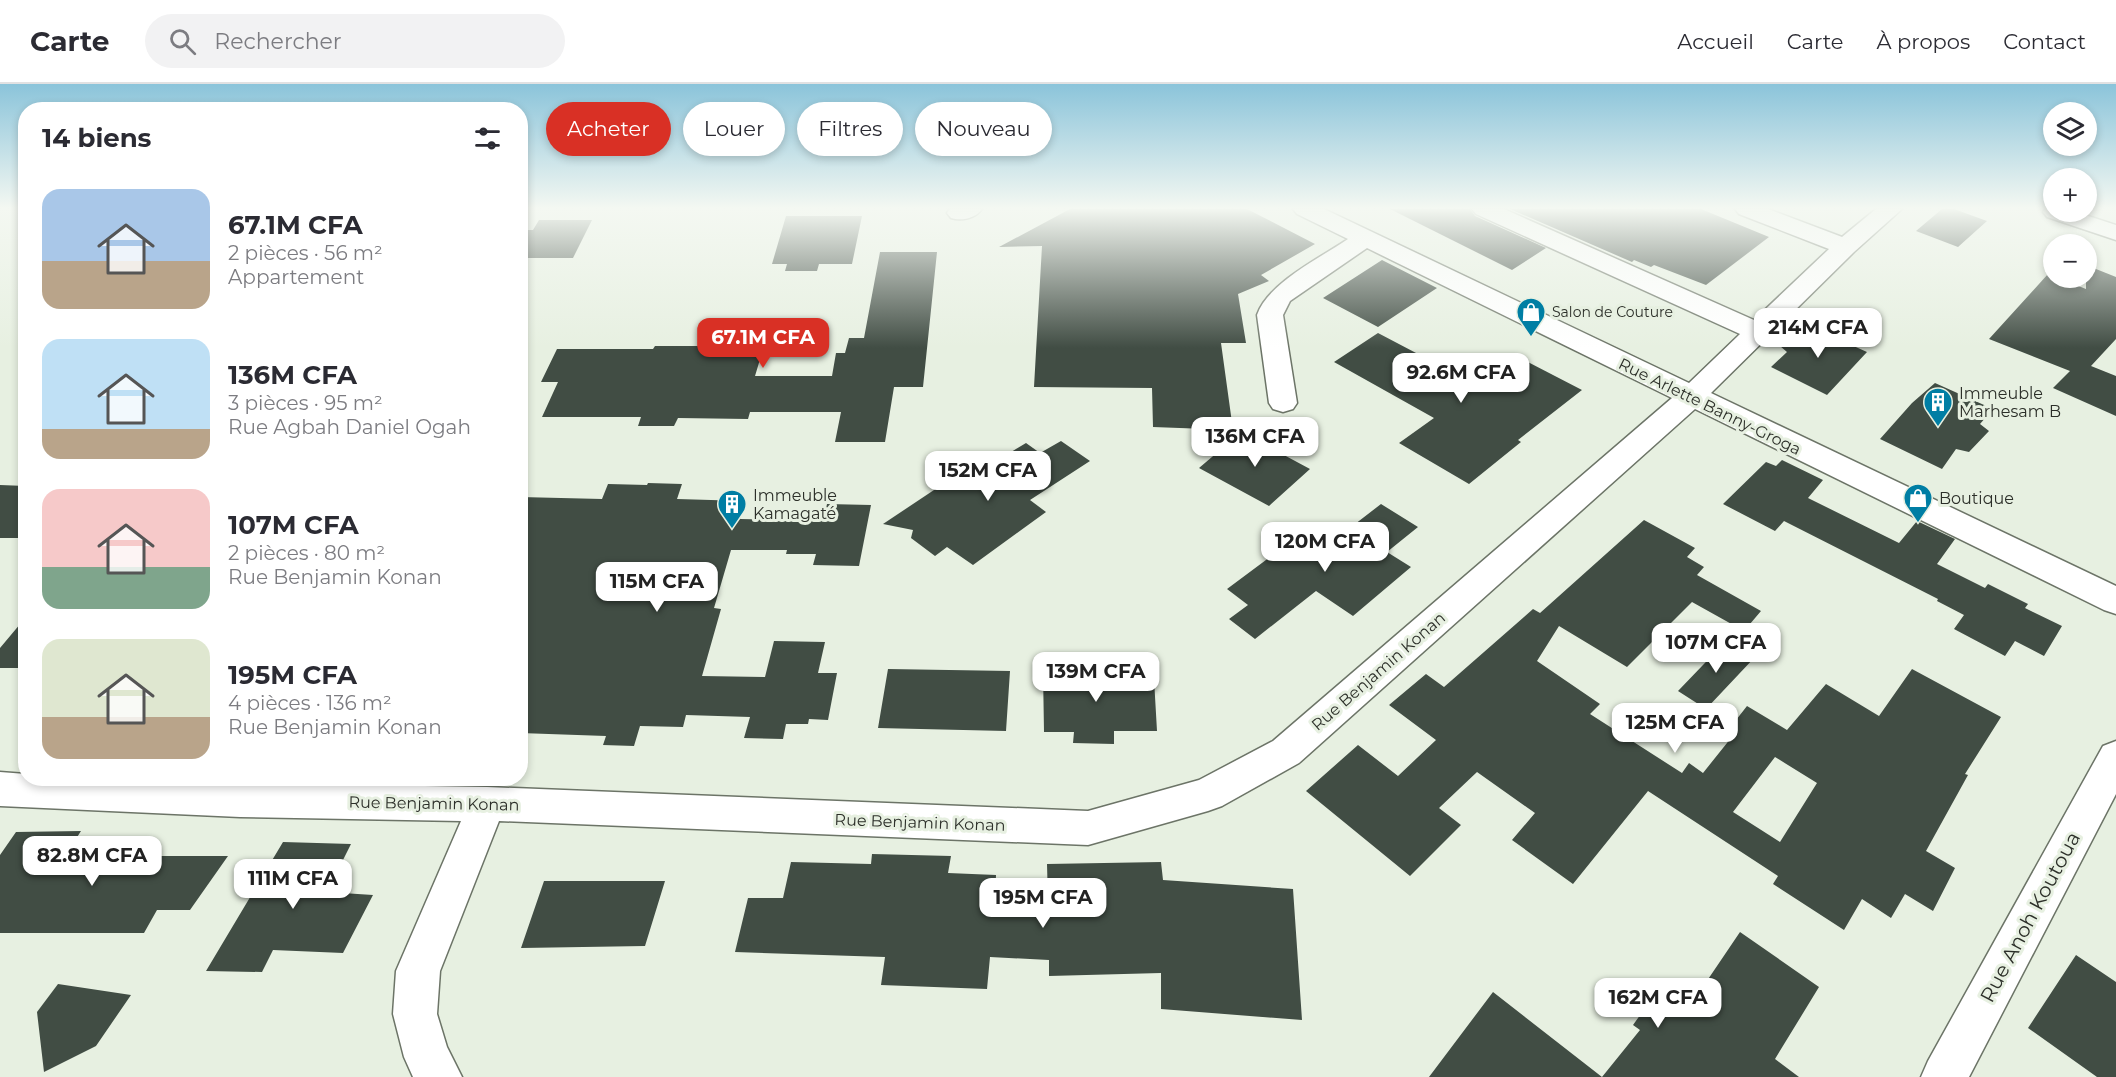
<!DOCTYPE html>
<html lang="fr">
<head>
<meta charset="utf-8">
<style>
  :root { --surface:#fff; --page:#f2f2f3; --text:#2b2b33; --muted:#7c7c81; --line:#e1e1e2; --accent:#d93025 }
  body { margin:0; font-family:Montserrat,sans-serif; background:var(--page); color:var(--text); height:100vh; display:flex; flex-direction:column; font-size:22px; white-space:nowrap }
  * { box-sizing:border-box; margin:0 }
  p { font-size:20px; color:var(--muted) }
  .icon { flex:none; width:33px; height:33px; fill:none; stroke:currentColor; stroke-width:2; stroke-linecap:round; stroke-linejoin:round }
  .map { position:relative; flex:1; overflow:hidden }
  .sheet { position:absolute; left:18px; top:18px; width:510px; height:684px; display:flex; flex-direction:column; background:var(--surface); border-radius:24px; box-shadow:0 3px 9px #0003 }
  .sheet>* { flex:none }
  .guide { position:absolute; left:546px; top:18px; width:570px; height:54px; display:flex; gap:12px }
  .controls { position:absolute; left:2043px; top:18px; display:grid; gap:12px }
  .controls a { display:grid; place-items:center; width:54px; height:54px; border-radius:50%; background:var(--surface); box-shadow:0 3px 9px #0003; font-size:30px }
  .price { position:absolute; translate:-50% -51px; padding:0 14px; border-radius:12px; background:#fff; color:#222; font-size:20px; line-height:39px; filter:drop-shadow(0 2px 3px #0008) }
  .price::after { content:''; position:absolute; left:50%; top:36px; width:18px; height:14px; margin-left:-9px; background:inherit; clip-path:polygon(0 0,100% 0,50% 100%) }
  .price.selected { background:var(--accent); color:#fff }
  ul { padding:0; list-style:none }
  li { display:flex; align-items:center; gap:18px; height:150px; padding:0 24px }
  li span { display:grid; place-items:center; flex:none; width:168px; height:120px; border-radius:18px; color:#555 }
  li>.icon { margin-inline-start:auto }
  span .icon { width:72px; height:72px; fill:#fffc; stroke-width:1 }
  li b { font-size:26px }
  h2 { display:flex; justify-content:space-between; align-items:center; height:72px; padding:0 24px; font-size:26px }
  .tag { padding:0 21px; border-radius:27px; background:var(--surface); box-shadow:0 3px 9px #0003; font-size:21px; line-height:54px }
  .tag.selected { background:var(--accent); color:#fff }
  header { display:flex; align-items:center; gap:36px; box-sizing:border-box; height:84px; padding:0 30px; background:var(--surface); border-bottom:2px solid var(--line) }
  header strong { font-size:28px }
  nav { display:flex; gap:33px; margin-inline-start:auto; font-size:21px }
  .search { width:420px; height:54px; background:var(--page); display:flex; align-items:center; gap:15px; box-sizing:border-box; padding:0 21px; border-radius:33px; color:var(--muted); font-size:22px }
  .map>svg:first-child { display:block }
</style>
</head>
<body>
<header>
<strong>Carte</strong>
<div class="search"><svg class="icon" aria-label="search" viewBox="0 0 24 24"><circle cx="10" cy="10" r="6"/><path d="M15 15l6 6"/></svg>Rechercher</div>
<nav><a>Accueil</a><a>Carte</a><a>À propos</a><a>Contact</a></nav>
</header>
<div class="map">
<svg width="2116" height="993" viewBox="0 0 2116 993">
  <rect width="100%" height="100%" fill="#e7f0e1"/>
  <path fill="#414d44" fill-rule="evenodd" d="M1070,125H1247L1315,160L1261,191L1269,197L1238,210L1246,259H1221L1233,346L1153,343L1152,304L1034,303L1042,162L999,163Z
    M1390,125H1470L1475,132L1546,164L1512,186Z
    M1510,125H1701L1769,153L1706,201L1654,181L1651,183L1634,176L1632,178Z
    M1942,125H1954L1987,137L1958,163L1916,147Z
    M786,132H862L852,180H819L817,187H785L787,180H772Z
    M539,136H592L573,174H520V159L528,146H533Z
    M880,168H937L923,303H894L885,358H835L841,328H750L748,335L678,334L674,342H638L641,333H542L558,298H541L557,265H653L655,262H764L755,292H832L836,269H845L849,254H864Z
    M1382,176L1437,204L1378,243L1323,214Z
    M2086,181L2116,193V255L2091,282L2116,292V332L2053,304L2070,287L1989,255L2048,190L2086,205Z
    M1811,243L1867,268L1827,311L1771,283L1787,268L1780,262L1797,245L1806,247Z
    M1378,249L1456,290L1463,286L1485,298L1520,274L1582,306L1518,356L1521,358L1469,400L1399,359L1434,334L1334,278Z
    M1935,299L1993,325L1980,340L1989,347L1969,368L1956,365L1942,385L1880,355L1912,319Z
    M1252,339L1254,355L1310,385L1269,422L1199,384Z
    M1061,357L1090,377L1030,416L1046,428L973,481L947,463L935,472L911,454L913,446L883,440L946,398L948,399L997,369L1003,373L1026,359L1040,369Z
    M1782,376L1823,396L1808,414L1899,459L1917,437L1955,455L1937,480L1985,504L1988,500L2028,520L2025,524L2062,542L2044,572L2015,557L2005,572L1954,545L1964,531L1937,517L1938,515L1784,437L1775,447L1723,420L1766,378L1776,382Z
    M648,399L682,400L677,415L745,417L740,435L794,436L795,433L824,434L827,420L871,421L859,482L813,481L816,470H786L787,466H731L714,524L721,525L702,592L765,593L774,557L825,558L818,589H837L828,636L809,635L808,640H786L783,655L744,654L750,633L686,631L683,643L640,642L634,662L603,661L606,652L520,649V413L602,415L608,400L647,401Z
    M0,401L26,402V454H0Z
    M1381,420L1418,443L1387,468L1411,483L1353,532L1316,507L1255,555L1229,535L1248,521L1227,505L1289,459L1311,474Z
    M1644,436L1695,464L1687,473L1704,483L1697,491L1761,527L1744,547L1692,518L1627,583L1559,542L1537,577L1600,620L1590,630L1682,689L1689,679L1703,689L1735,649L1729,645L1747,622L1787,646L1826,600L1879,632L1912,585L2001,633L1965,690L1968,691L1926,767L1955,784L1933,827L1905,810L1891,834L1862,815L1844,846L1773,800L1778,792L1648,707L1573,800L1512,756L1535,729L1477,688L1439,724L1461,741L1410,792L1306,707L1358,661L1398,692L1436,656L1389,621L1426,590L1444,603L1533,525L1540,529ZM1775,673L1817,699L1780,758L1733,728Z
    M26,533V584H0V564Z
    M1727,556L1755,573L1706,625L1678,607Z
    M1053,576H1098V594L1154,595L1157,647H1114V660L1073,659L1074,648H1044L1043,587H1053Z
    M888,585L1010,587L1006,647L878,644Z
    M81,747L65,772H228L190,826H157L144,849H0V771L16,748Z
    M283,758L351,760L327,808L373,811L343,869L273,866L262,888L206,887Z
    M872,770L951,772L948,789L996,791L995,816L1048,818L1047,780L1161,778L1163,796L1293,805L1302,936L1161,925V889L1049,892V876L990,873L987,905L881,901L885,873L735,868L748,814H783L791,778L871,780Z
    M544,797H665L645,862L521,864Z
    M1740,848L1819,903L1775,975L1799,993H1429L1493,908L1602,993L1640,946L1633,941L1666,895L1694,916Z
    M2076,871L2116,898V993H2097L2028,944Z
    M58,900L131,911L96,962L44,988L37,928Z"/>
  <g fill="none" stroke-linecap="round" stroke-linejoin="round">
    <g stroke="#6c7467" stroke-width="3">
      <path id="minor" d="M950,125H982C975,135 961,137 951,134L947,129Z
        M1293,125H1324L1689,299L1740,250L1476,130L1472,125H1504L1754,236L1829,165L1739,130L1735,125H1768L1842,153L1876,125H1902L1854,168L1711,309L2116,502V530L2104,526L1695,325L1299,679L1222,722L1208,727L1088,761L499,737L440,887L437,930L447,963L462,993H413L404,973L393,930L396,887L461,737L240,733L0,722V688L26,690V694H136L240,699L487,703L1088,727L1199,696L1273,657L1672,314L1367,164L1290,217L1283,231L1297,319L1293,325L1283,328L1273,325L1269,319L1257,231C1268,199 1320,174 1348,155L1297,130Z
        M2045,125L2076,128L2116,141V156L2047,133L2043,128Z
        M2116,657V710L1969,993H1921L1928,977L2103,662Z"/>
    </g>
    <use href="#minor" fill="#fff" fill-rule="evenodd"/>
  </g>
  <linearGradient id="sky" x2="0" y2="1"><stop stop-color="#8bc4da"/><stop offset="0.47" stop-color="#f4f8f2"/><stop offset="1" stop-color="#f4f8f2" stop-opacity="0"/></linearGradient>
  <rect width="2116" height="264" fill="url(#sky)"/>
  <defs>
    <g id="shop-pin" transform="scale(1.5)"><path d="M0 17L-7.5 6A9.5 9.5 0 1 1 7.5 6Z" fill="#007ea4" stroke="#e7f0e1"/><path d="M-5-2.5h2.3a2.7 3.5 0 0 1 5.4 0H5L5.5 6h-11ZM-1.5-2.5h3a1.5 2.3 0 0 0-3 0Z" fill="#fff"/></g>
    <g id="building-pin" transform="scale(1.5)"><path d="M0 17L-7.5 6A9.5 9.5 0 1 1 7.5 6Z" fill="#007ea4" stroke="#e7f0e1"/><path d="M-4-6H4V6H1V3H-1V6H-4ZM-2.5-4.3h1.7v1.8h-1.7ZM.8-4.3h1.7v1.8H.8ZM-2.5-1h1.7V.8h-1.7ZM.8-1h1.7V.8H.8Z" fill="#fff"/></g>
  </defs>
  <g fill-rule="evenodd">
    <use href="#shop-pin" x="1531" y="228"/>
    <use href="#building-pin" x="1938" y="318"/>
    <use href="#shop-pin" x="1918" y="414"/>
    <use href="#building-pin" x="732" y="420"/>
  </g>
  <g text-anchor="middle" stroke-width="6" stroke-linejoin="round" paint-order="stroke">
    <g font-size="14" fill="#2c2f29" stroke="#e7f0e1" text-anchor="start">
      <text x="1552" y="233">Salon de Couture</text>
    </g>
    <g font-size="16" fill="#2c2f29" stroke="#e7f0e1" text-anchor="start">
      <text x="1959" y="315">Immeuble<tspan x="1959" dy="18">Marhesam B</tspan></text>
      <text x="753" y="417">Immeuble<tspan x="753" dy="18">Kamagaté</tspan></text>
      <text x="1939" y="420">Boutique</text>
    </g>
    <g font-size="16" fill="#2c2f29" stroke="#e7f0e1">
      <text transform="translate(1710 322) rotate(26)" y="6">Rue Arlette Banny-Groga</text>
      <text transform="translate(1378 587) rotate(-41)" y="6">Rue Benjamin Konan</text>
      <text transform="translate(434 719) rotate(1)" y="6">Rue Benjamin Konan</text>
      <text transform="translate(920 738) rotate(2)" y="6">Rue Benjamin Konan</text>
    </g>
    <g font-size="20" fill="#2c2f29" stroke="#e7f0e1">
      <text transform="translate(2030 833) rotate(-62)" y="7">Rue Anoh Koutoua</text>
    </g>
  </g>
</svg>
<div class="controls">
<a><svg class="icon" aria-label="layers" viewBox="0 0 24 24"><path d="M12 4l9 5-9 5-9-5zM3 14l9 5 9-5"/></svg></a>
<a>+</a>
<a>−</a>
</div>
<b class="price" style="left:1818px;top:275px">214M CFA</b>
<b class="price selected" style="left:763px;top:285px">67.1M CFA</b>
<b class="price" style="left:1461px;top:320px">92.6M CFA</b>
<b class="price" style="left:1255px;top:384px">136M CFA</b>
<b class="price" style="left:988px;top:418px">152M CFA</b>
<b class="price" style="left:1325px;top:489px">120M CFA</b>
<b class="price" style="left:657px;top:529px">115M CFA</b>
<b class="price" style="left:1716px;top:590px">107M CFA</b>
<b class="price" style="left:1096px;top:619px">139M CFA</b>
<b class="price" style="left:1675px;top:670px">125M CFA</b>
<b class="price" style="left:92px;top:803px">82.8M CFA</b>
<b class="price" style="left:293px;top:826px">111M CFA</b>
<b class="price" style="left:1043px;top:845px">195M CFA</b>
<b class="price" style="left:1658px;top:945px">162M CFA</b>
<div class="guide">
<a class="tag selected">Acheter</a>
<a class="tag">Louer</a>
<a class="tag">Filtres</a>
<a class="tag">Nouveau</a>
</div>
<section class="sheet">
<h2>14 biens<svg class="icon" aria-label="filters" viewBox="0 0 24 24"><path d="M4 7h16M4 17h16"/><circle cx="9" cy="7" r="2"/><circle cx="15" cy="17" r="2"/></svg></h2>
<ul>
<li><span style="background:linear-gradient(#a9c7e8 60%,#b9a48a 0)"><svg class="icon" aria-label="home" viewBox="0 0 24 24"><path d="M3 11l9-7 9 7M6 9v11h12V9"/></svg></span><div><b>67.1M CFA</b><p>2 pièces · 56 m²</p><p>Appartement</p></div></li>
<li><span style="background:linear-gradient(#bfe0f5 75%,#b9a48a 0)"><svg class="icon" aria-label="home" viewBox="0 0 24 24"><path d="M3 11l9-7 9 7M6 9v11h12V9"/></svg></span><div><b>136M CFA</b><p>3 pièces · 95 m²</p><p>Rue Agbah Daniel Ogah</p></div></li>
<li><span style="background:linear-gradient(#f6c9c9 65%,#7fa58c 0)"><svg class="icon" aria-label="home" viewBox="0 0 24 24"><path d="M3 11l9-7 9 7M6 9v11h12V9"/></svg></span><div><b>107M CFA</b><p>2 pièces · 80 m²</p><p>Rue Benjamin Konan</p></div></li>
<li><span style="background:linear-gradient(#dfe7d0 65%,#b9a48a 0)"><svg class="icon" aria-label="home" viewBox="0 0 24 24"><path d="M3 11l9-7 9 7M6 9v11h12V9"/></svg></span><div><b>195M CFA</b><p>4 pièces · 136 m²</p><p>Rue Benjamin Konan</p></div></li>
</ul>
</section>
</div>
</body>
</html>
